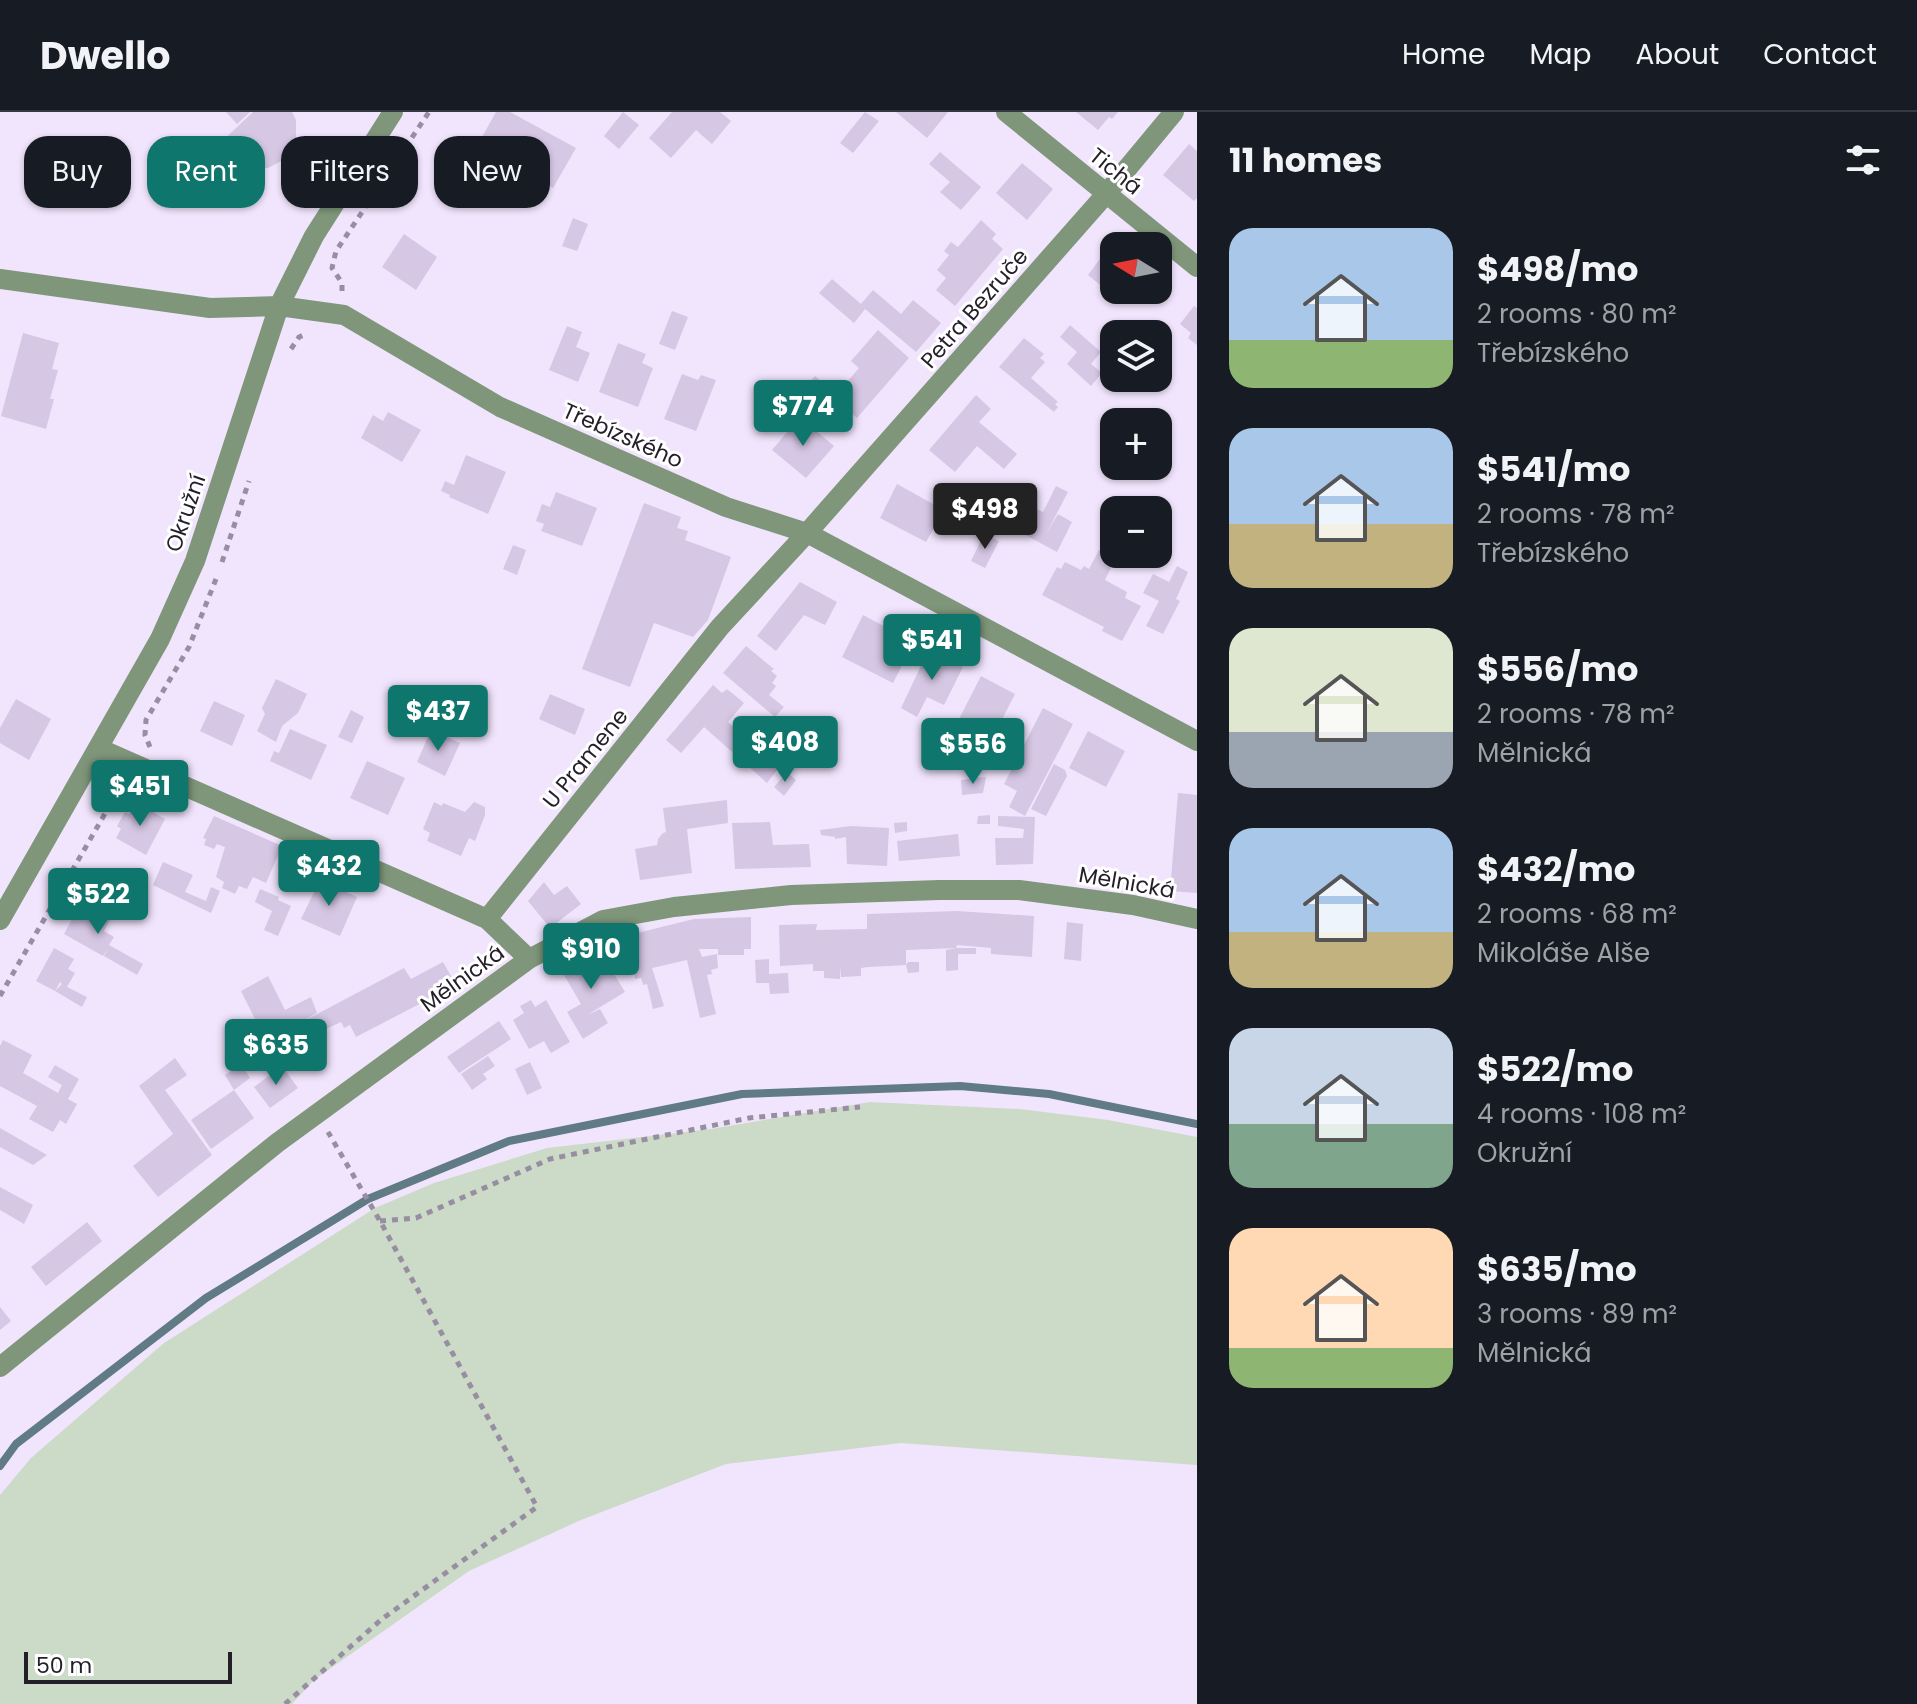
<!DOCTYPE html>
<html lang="en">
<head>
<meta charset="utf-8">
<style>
  :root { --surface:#171b24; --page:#242831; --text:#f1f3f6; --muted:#9ea1a6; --line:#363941; --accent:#0f766e }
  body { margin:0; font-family:Poppins,sans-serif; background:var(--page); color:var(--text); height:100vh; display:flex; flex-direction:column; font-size:30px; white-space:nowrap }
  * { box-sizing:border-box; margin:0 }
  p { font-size:26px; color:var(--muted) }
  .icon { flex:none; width:44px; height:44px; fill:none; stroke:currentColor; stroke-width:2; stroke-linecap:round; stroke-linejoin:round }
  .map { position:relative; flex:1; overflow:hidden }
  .details { display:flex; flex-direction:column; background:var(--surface); width:720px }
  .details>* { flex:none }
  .hud { position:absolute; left:24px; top:24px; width:760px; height:72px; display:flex; gap:16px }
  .needle { width:52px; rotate:280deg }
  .controls { position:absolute; left:1100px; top:120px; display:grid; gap:16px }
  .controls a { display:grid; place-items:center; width:72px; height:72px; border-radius:16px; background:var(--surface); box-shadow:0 2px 6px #0004; font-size:40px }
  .scale { position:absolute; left:24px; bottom:20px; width:208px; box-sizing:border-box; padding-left:8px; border:4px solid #241e29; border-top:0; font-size:22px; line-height:28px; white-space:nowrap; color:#241e29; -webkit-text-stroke:6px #fff; paint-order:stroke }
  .price { position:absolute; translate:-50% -68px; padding:0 18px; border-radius:8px; background:var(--accent); color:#fff; font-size:26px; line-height:52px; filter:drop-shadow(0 2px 4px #0008) }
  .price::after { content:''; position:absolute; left:50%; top:48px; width:24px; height:18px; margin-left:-12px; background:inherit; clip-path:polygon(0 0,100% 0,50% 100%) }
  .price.on { background:#222; color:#fff }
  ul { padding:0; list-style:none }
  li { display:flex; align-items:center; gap:24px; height:200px; padding:0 32px }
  li span { display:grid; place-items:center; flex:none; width:224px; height:160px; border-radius:24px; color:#555 }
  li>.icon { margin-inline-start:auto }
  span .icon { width:96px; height:96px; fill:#fffc; stroke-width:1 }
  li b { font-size:34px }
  h2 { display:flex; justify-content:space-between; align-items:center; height:96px; padding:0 32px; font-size:34px }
  .pill { padding:0 28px; border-radius:24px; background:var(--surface); box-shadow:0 2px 6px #0004; font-size:28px; line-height:72px }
  .pill.on { background:var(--accent); color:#fff }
  header { display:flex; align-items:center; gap:48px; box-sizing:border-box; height:112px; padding:0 40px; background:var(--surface); border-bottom:2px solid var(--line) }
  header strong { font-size:38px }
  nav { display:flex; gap:44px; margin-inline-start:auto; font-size:28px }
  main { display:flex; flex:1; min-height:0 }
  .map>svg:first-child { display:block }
</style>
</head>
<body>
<header>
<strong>Dwello</strong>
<nav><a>Home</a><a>Map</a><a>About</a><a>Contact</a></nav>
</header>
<main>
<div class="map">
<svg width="1197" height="1592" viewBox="0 0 1197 1592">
  <rect width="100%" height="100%" fill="#f1e5fd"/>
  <path fill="#ccdac8" d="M870,990L1020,997L1108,1008L1197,1025V1353L901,1331L726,1352L581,1408L469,1459L314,1568L292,1592H0V1383L31,1346L164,1231L375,1096L434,1071L547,1036L711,1017Z"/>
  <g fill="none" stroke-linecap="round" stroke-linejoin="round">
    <path stroke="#607b83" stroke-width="8" d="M0,1354L16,1332L206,1186L368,1087L509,1029L742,982L960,974L1049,982L1197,1012"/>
  </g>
  <path fill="#d6c7e5" d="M226,0H250L237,12Z
    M253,0H292L296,8V30L285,47L268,56H249L233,46L219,32Z
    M496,0H510L576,36L553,76L477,34Z
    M623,0L639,13L619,37L604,24Z
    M672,0H720L731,9L712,32L696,18L671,46L649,26Z
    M865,0L879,9L853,41L840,31Z
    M896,0H948L927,26Z
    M1076,0H1118L1112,7L1109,5L1098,18Z
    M1189,32L1197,39V86L1194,89L1163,63Z
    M940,40L981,75L961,98L940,80L950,70L929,52Z
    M1022,51L1053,77L1027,108L996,81Z
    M573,106L588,112L577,139L562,134Z
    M981,108L996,122L992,127L1003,137L955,194L936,178L946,166L937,158L949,143L944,139L951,130L958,135Z
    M404,122L437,145L416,178L382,155Z
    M1114,128L1122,134H1114V178H1124L1117,187L1088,163Z
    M832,167L861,192L873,178L901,202L913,188L941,211L916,240L865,197L854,211L819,181Z
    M1194,194L1197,196V233L1188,226L1191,221L1180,212Z
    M672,199L688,205L675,238L659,232Z
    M1070,213L1101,240L1091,252L1102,261L1091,274L1067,252L1077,240L1060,225Z
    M567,214L582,220L576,235L590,241L578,270L549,258Z
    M878,218L909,246L857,306L833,286L859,256L851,249Z
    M23,221L59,231L52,257L58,258L50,287H54L46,317L1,304Z
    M1024,226L1044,242L1040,246L1045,250L1031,266L1058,290L1055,292L1058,295L1054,300L999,255Z
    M618,231L646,242L642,251L653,256L638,295L599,280Z
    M682,262L698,268L701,263L716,268L696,319L664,307Z
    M815,264L832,278L821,289L805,275Z
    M976,283L991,297L979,310L1017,342L1004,357L977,334L955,360L929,338Z
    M388,300L421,318L402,350L361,326L373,303L383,309Z
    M800,305L834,334L806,366L772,338Z
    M466,343L506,360L488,402L449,385L450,383L441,379L445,369L454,373Z
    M897,372L944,398L926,430L880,406Z
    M1056,374L1068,380L1046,422L1058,402L1072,410L1057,440L1016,418L1029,393L1043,400Z
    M556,380L597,396L582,434L541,419L544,412L536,409L542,392L550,395Z
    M957,380L975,395L962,413L947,401L953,394L948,391Z
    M644,391L681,405L677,416L688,419L685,428L731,445L708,508L693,525L654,511L630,575L582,557Z
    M984,422L999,429L985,456L971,449Z
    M513,433L526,438L517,463L503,457Z
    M1112,436L1114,442H1118L1105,468L1127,480L1125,486L1141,494L1122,529L1102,519L1104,515L1042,483L1057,455L1061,457L1065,450L1081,458L1084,454L1089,457L1099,438L1108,442Z
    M1177,454L1188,460L1176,487L1180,489L1163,522L1146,514L1159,489L1143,481L1153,462L1169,470Z
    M800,470L837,490L825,513L804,503L776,539L757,524Z
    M863,503L914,530L893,571L842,545Z
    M746,534L774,557L771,559L777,564L772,571L776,574L769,583L784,595L775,605L723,561Z
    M929,537L963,555L944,593L927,585L917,605L901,596Z
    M981,564L1015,582L992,627L958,609Z
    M276,567L307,582L298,601L282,614L276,630L257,619L265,602L262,596Z
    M713,573L722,581L727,577L744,591L728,610L780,654L767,671L704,615L681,641L666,628Z
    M550,582L585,597L575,623L539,607Z
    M16,587L51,607L29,648L0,631V616Z
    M214,589L245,603L232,634L200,619Z
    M1043,596L1073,612L1025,704L1009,695L1017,679L1004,672Z
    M351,598L364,605L352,631L338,625Z
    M778,607L798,624L790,634L770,617Z
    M943,609L956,617L939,650L925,642Z
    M290,617L327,633L311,668L270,649L274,639L279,641Z
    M431,618L460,631L445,664L417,650Z
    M1088,619L1125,639L1106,675L1069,656Z
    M367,649L405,666L388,703L350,686Z
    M1054,652L1065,658L1067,664L1046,704L1031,697Z
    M787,660L796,668L784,684L774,675Z
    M986,665L983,681L962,683L961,668Z
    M1178,681L1197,683V781L1170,779Z
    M727,688L728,711L687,717L692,761L640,768L635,737L657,733L658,727L663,721L666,720L663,696Z
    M136,690L165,707L146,743L116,726L121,717L117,714L125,700L129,702Z
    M434,690L442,694L443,691L465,700L474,690L485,695V703L475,729L469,726L461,744L427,729L430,721L423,717Z
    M990,703V712H977L978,704Z
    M214,704L282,734L266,771L253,765L247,777L239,774L235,782L222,776L224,770L216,765L225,735L217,732L214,737L204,733L206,727L203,726Z
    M998,704L1035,705L1033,752L996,753L995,726H1023L1024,717L998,714Z
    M770,710L773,733L809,732L811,755L735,757L732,711Z
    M907,710V719L895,721L894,711Z
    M851,714L889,716L887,754L847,752L846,725L835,727V725L821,723L820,718Z
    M958,722L960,744L899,749L897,729Z
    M163,750L193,763L185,780L206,789L211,775L220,779L211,801L153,773Z
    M320,768L357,785L340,824L301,807Z
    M544,770L554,783L567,774L581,792L550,816L528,789Z
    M260,777L279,785L278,788L291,794L278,824L264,818L272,799L255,790Z
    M82,789L111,806L104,819L114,825L109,833L143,852L137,863L104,844L108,836L103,844L64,822Z
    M957,799L1034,804L1032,845L991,842V836L957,833L956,836L906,838V853L908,850H919V860L908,861L906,853L868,855L861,856V864L841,865L840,854V867L824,866V859H813V852L780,854L779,813L817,812L816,818L867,817V802Z
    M751,805V837H744V843H718V837H699L702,845L717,842L718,856L711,858L712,862L707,863L716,902L700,906L687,848L652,856L664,894L653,897L647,872L643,873L641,866L635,867L634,861H631L621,825L694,807Z
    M1067,810L1083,812L1081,849L1064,847Z
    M54,836L74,847L68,857L75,861L67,875L87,885L82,895L55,879L62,872L60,870L55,879L36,869Z
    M598,836L625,880L587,903L600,897L608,911L583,927L567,900L581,892L561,858Z
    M956,836H976V842H958V858L946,859V838Z
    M769,847V862L788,861L789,881L770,882L769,871H756L755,848Z
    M443,850L456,873L356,925L350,913L344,916L341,910L326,917L327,924L276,948L264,931L266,929L241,879L268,864L285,898L311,885L317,901L287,918L404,856L411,867Z
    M531,888L535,895L546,888L570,930L551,941L544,929L529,937L513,908L524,901L520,894Z
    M499,909L511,927L459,961L447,945Z
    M3,928L32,943L23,961L58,981L62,973L48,965L55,953L79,967L68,987L77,992L66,1012L60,1008L53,1020L29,1007L37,994L0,974V934Z
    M488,944L495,954L483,962L487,967L472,978L461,962Z
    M175,946L187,963L165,978L212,1043L158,1085L133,1054L173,1022L139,974Z
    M530,950L542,976L527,983L515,957Z
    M241,952L250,966L234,978L225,963Z
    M282,954L298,976L270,996L254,975Z
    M234,978L254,1006L211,1037L191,1008Z
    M0,1016L47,1043L33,1053L0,1035Z
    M0,1075L33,1093L24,1112L0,1098Z
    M87,1110L102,1129L46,1174L31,1155Z
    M0,1195L11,1209L0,1218Z"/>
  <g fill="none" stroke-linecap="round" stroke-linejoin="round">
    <path stroke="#988ea1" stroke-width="5" stroke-dasharray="6 6" stroke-linecap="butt" d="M342,179V171L332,156L336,139L429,0
      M291,237L299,225L306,222
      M222,450L249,369
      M150,635L145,623L146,608L189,535L216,467
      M0,884L122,672
      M380,1109L416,1106L550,1047L749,1006L860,995
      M285,1592L382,1507L537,1395L380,1109L328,1020"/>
    <path stroke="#7f967a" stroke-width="20" d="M1006,0L1197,155
      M0,167L210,196L279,194L344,203L500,295L726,395L807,421L1197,629
      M98,636L487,807L529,847
      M487,807L720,515L807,421L1106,82L1174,0
      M0,808L160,527L195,449L279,194L314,124L393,0
      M0,1255L277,1031L529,847L603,808L674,795L791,783L939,778H1019L1133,793L1197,807"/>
  </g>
  <g text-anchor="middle" stroke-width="6" stroke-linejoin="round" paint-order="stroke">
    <g font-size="22" fill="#241e29" stroke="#fff">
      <text transform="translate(1116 59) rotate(39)" y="8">Tichá</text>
      <text transform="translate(974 196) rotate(-49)" y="8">Petra Bezruče</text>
      <text transform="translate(623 323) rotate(24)" y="8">Třebízského</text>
      <text transform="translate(185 401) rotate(-71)" y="8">Okružní</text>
      <text transform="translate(585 646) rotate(-51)" y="8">U Pramene</text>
      <text transform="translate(1127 770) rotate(10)" y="8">Mělnická</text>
      <text transform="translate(462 866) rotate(-36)" y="8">Mělnická</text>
    </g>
  </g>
</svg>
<div class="controls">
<a><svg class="needle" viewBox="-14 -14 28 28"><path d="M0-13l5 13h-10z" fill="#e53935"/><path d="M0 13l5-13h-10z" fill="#9ea1a6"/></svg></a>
<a><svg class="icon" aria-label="layers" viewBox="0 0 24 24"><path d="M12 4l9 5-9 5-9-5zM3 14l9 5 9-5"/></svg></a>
<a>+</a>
<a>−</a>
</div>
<div class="scale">50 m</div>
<b class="price" style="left:803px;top:336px">$774</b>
<b class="price on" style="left:985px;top:439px">$498</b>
<b class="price" style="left:932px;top:570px">$541</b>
<b class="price" style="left:438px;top:641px">$437</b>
<b class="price" style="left:785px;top:672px">$408</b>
<b class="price" style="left:973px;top:674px">$556</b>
<b class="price" style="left:140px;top:716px">$451</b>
<b class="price" style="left:329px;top:796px">$432</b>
<b class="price" style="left:98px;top:824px">$522</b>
<b class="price" style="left:591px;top:879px">$910</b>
<b class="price" style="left:276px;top:975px">$635</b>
<div class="hud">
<a class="pill">Buy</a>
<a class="pill on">Rent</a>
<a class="pill">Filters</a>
<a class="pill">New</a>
</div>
</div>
<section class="details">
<h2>11 homes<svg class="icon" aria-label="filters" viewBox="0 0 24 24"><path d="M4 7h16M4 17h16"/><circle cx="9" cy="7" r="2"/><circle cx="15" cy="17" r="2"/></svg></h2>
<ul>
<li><span style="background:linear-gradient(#a9c7e8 70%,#8fb573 0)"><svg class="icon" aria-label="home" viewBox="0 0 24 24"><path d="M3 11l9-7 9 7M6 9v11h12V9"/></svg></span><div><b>$498/mo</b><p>2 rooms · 80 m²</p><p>Třebízského</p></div></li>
<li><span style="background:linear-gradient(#a9c7e8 60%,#c2b280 0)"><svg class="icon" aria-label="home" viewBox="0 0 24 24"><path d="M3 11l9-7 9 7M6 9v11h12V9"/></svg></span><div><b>$541/mo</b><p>2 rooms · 78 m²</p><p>Třebízského</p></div></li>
<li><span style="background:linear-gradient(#dfe7d0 65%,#9aa5b1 0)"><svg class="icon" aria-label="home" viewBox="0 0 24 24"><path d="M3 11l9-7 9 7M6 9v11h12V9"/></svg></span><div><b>$556/mo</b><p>2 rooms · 78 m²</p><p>Mělnická</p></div></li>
<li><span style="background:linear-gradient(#a9c7e8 65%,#c2b280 0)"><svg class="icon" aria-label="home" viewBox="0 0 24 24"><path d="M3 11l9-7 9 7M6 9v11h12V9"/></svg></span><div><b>$432/mo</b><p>2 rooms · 68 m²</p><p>Mikoláše Alše</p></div></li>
<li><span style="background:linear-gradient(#c9d6e8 60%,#7fa58c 0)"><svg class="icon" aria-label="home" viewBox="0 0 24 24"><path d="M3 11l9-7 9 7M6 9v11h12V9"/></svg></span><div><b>$522/mo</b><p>4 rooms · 108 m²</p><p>Okružní</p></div></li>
<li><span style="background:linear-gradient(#ffd9b3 75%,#8fb573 0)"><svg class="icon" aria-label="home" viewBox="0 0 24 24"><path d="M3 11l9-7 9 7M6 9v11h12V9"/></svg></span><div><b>$635/mo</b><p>3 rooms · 89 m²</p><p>Mělnická</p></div></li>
</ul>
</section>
</main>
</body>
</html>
